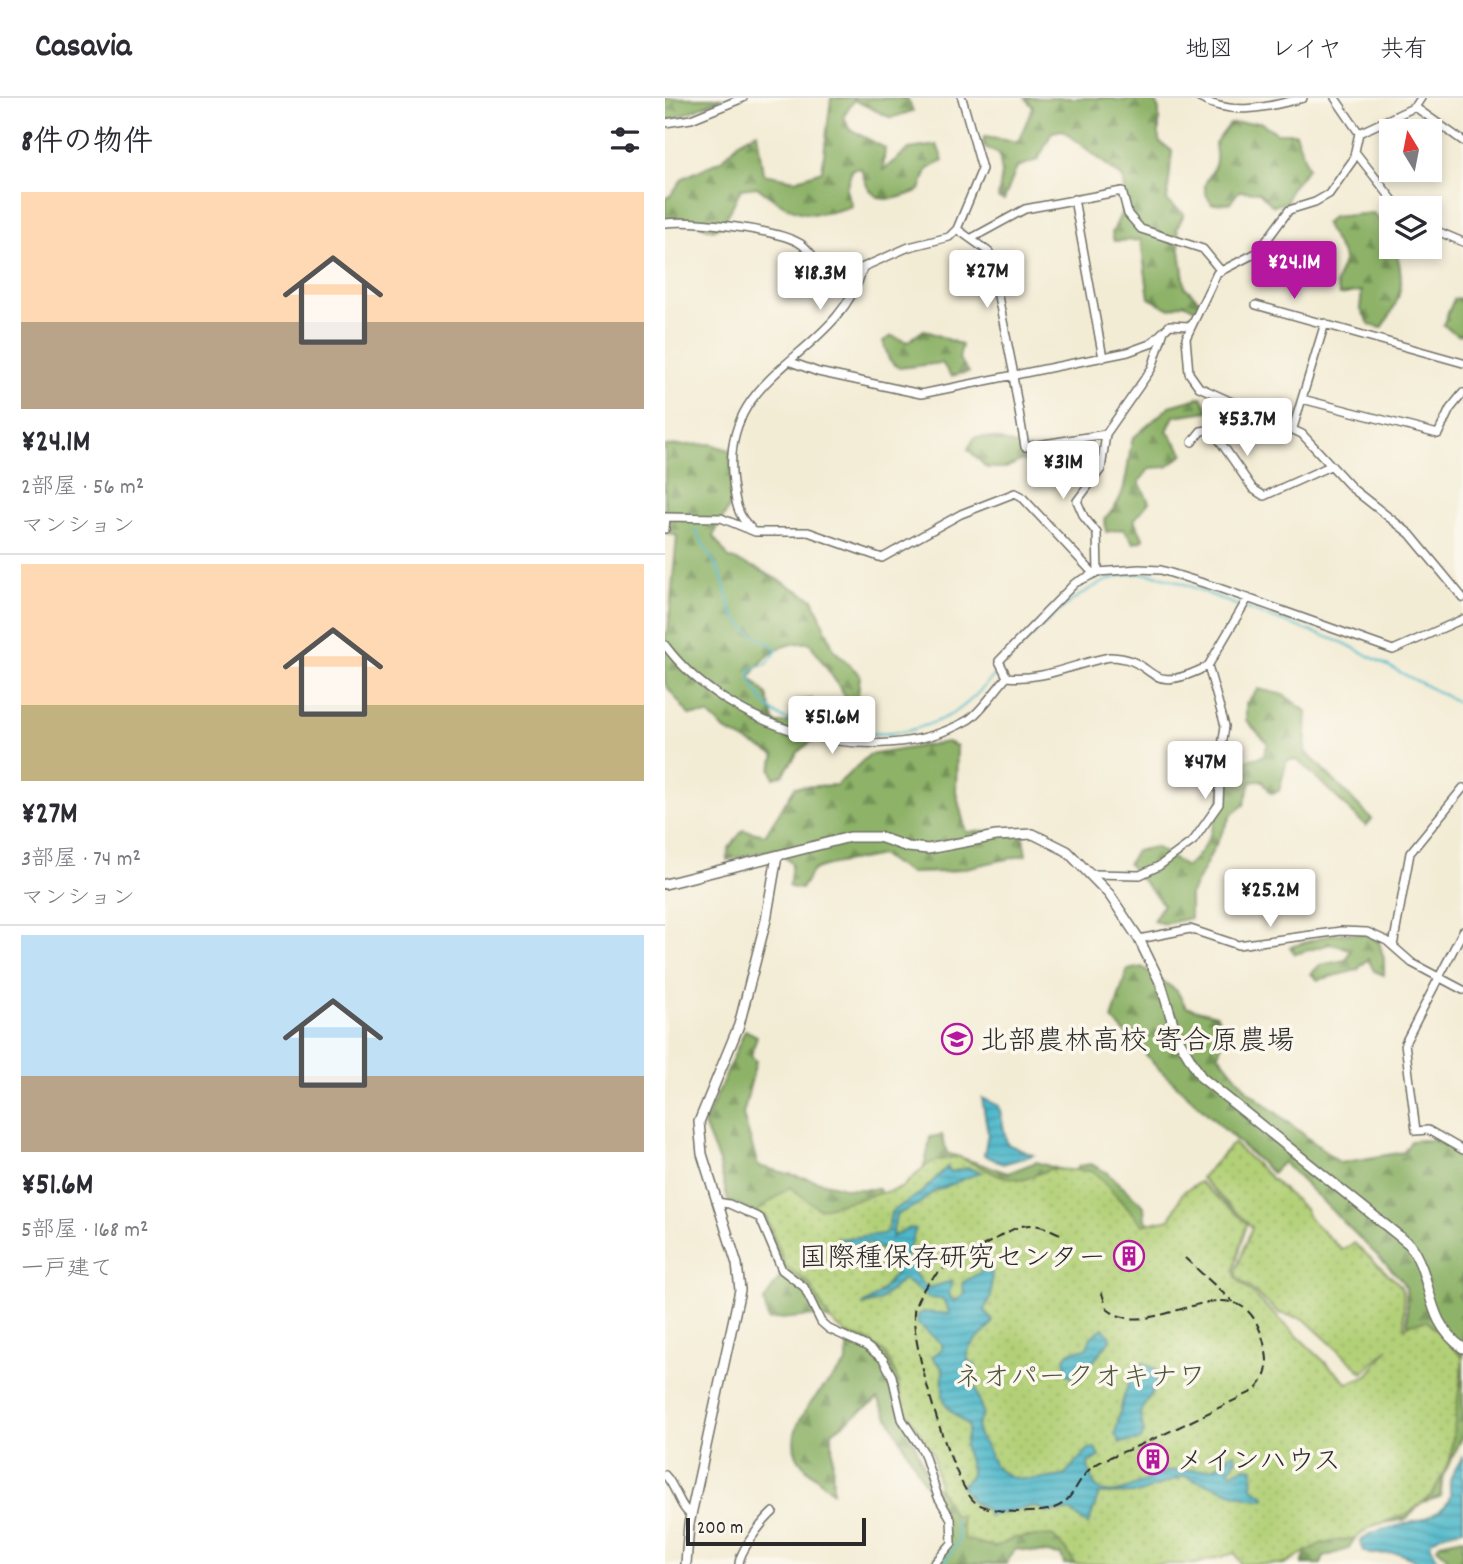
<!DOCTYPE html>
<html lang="ja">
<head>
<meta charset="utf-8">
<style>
  :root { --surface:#fff; --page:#f7f7f7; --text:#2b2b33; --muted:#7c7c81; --line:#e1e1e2; --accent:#b5179e }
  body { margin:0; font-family:Dekko,"Klee One",sans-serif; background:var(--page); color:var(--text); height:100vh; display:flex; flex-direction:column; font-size:26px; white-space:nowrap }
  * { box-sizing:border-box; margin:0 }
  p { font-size:23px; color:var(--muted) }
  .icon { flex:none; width:38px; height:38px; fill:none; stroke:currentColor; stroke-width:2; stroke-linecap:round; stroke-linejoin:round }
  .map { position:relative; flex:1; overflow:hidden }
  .sheet { display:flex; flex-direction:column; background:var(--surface); width:665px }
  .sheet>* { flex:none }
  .needle { width:46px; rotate:350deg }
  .buttons { position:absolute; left:714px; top:21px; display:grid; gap:14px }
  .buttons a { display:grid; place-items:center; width:63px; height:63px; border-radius:0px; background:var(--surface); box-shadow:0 4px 10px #0003; font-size:35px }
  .scale { position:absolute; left:21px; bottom:18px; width:180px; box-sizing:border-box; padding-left:7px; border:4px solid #2b2b2b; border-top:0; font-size:19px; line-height:24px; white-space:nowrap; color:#2b2b2b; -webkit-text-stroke:5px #fbf7ec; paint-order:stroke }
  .price { position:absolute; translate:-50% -60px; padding:0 16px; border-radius:7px; background:#fff; color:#222; font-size:23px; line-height:46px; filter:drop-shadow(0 2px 4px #0008) }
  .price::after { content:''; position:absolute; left:50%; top:42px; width:21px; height:16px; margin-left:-10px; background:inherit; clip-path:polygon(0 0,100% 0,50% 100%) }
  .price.on { background:var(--accent); color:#fff }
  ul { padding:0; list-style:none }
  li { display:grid; align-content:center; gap:14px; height:371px; padding:0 21px }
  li+li { border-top:2px solid var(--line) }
  li span { display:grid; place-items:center; height:217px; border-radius:0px; color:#555 }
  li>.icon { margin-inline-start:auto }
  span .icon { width:126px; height:126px; fill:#fffc; stroke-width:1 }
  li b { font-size:30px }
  h2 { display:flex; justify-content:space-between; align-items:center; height:84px; padding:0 21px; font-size:30px }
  header { display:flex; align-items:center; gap:42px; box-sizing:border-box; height:98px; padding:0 35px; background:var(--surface); border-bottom:2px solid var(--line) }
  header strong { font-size:33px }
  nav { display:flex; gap:38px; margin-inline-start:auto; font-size:24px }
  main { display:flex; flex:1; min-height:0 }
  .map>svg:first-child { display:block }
</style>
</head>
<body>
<header>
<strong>Casavia</strong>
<nav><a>地図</a><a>レイヤ</a><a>共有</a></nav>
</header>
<main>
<section class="sheet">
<h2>8件の物件<svg class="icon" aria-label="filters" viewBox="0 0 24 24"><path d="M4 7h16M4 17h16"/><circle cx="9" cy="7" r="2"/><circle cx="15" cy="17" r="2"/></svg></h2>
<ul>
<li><span style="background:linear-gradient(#ffd9b3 60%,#b9a48a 0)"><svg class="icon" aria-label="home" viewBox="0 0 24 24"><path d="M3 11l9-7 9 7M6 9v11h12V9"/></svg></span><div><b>¥24.1M</b><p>2部屋 · 56 m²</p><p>マンション</p></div></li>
<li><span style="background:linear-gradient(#ffd9b3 65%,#c2b280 0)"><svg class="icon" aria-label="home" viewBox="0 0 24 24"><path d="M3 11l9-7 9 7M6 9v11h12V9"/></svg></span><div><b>¥27M</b><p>3部屋 · 74 m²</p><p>マンション</p></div></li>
<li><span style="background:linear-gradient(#bfe0f5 65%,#b9a48a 0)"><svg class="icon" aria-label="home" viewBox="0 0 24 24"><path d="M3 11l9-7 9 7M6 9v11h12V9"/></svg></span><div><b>¥51.6M</b><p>5部屋 · 168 m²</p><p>一戸建て</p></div></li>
</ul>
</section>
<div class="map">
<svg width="798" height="1466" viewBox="0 0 798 1466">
  <defs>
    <pattern id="forest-firs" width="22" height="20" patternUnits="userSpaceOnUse" patternTransform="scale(1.75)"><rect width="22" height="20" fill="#8db268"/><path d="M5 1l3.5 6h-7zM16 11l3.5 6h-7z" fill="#739156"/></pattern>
    <pattern id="park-dots" width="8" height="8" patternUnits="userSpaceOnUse" patternTransform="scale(1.75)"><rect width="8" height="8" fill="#b2d077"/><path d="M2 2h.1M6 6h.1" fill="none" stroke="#99b367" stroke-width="1.8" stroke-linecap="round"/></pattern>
    <pattern id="water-rules" width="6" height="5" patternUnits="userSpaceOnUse" patternTransform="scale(1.75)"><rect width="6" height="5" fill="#4db8ca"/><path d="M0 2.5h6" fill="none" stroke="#4096a4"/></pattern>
  </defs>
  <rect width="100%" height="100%" fill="#fbf7ec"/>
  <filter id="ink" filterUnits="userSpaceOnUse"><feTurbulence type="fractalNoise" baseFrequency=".0143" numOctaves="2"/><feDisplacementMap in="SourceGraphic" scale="14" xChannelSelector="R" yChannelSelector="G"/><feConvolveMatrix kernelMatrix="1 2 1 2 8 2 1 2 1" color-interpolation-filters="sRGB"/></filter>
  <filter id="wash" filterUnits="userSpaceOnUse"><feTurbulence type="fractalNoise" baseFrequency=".00686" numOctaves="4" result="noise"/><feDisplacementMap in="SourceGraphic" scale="28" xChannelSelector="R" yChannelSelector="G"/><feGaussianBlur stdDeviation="1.57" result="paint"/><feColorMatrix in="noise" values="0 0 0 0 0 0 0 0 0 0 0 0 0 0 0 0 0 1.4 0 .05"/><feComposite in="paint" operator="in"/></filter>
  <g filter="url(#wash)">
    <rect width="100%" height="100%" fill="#f3ecd5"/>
    <path fill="url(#forest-firs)" stroke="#5c6e4a" stroke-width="2" d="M0,0H58L5,22L0,21Z
      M166,0H242L248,13L226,20L189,2L179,18L184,31L220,50L218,72L244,51L272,47L278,62L262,72L255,92C223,105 205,109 196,70L187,71L181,92L187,108C146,123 125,116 92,89L76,91L58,126L48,132L18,120L0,122V100L5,98L18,80L57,62L74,44L92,34L98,76L130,82L157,73Z
      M360,0H443L459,3L463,0H489L494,12V43L507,53L502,103L519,116L512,130L520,189L537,205L532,212L519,205L505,211L484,200L476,142L449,143L447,135L460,107L458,80L398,32L387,34L373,62L352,69L339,102L333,100L337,75L334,56L318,48L319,39L353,44L368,9Z
      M595,24L612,35H630L643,70L625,92L622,104L608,108L594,94L574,93L565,105L547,106C530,83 548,82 551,63C552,57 550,50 550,45L565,26Z
      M708,115L726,135V149H730C741,184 737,200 717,230L705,227L695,210L697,193L675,197L671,186L679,160L660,126L667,119Z
      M798,200V236L793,237L778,227L789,201Z
      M259,232L297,247L294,261L304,274L286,278L277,265L234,270L224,262L218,243L227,238L242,244Z
      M537,299L544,313L509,318L502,333L519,356L502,369L485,370L474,384L484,404L469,422L479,442L469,445L458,431L441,434L440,420C465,398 460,370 468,340L505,308Z
      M310,339C342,338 352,354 383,351L394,375L385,377L357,362L341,370H322L303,351Z
      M45,346L65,352L71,397L48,438L64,460L93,471L148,501L169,552L195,577L192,607L185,609C177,589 157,565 145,545C116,543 101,556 85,579L102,597L110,625H123L134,603L147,601L149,624L185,627L201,641L190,646L153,638L133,654L118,677L109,680L106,671L110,657L61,633L44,617H24L0,586V535L3,533L12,438L0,434V348Z
      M593,591L619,597L642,614L640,653L707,721L701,728L633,662H622L614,693L606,695L597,682L586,684L579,707L566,717L525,797V820L500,826L488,823L498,806L463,766L471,753L490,749L521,769C551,745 554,707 558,672L571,665L598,658L603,645L581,622V606Z
      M282,644L292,648L291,694L301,734L357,732L361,757L282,774L244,775L215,757C199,762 159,765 149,772C144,776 140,785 136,791L124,789L127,766L111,751L62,762L64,750L78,732L100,737L130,689L172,687L204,657Z
      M668,836H701L714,844L719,861V877L709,873L703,861L692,872L653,882L646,876L655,867L681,862L686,851L665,846L630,856L625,849Z
      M477,869L512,893L521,909L552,917L560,937L553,956L583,993L675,1065L739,1054L746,1043C771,1040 784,1042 798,1065V1194L794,1197L798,1204V1338L778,1378L775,1399L755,1405L742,1421L697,1429L683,1451L659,1459L656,1466H637L696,1299L743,1234L741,1190L735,1180L618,1064L607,1075L496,973L447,921L462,872Z
      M80,932L92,938L86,958L91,963L78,1017L93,1068L183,1091H214L222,1113C250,1087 261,1078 265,1039L277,1037L282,1055L343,1075L371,1064L407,1075L415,1068L426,1066L441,1074L479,1108L480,1122L489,1128L529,1126L248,1276L241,1324L266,1386L307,1416L402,1415L424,1466H399L396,1457L350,1451L341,1466H267L281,1442L273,1409L213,1301L167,1334L168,1394C158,1384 138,1371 132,1358C117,1326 162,1286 182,1265V1226L149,1218L103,1222L99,1203L117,1176L99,1119L63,1103L54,1064L39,1027Z
      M798,1440V1466H782V1459L772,1450L775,1445Z"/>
    <path fill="url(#park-dots)" stroke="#6e7e51" stroke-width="2" d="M568,1045L641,1112L644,1120L677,1152L689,1145L734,1186L738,1193L740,1231L745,1226L762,1223L798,1260L785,1362L767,1397L742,1416L705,1429L691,1440L657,1445L619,1466H576L570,1455L530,1466H410L401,1451L386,1437L350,1440L330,1449L299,1441L295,1417H288L274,1390L268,1356L238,1308L231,1277L220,1255L200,1241L183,1237L165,1222L144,1185L120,1167L101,1118L91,1114L125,1089L154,1111L236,1090L265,1065L292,1058L332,1077L358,1082L385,1071L428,1073L478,1127L505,1121L518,1094L535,1084L582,1125L569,1172L571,1180L682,1285L701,1279L724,1250L698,1275L639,1221L614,1215L572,1179L571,1173L587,1129L536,1080Z"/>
    <path fill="url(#water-rules)" stroke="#3c727a" stroke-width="2" d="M317,1000L334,1008L342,1046L368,1057L338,1066L319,1057L323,1035Z
      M282,1069L285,1074L302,1070L316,1074L268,1094L254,1106L231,1117L227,1139L244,1130L251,1131L239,1163C251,1170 251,1185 264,1190L287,1183L284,1196L289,1204L300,1196L297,1185L314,1175L322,1166L327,1168L326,1199L319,1212L328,1223C321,1240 299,1243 303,1262L311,1268L310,1288L318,1316C308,1331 312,1337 322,1350C325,1355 326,1361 329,1366C343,1387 377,1381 398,1378L424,1351L430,1350L434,1359L423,1365C428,1420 474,1383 499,1374C515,1369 532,1375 548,1370C557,1367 560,1357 570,1355L571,1362L563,1373L567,1375L580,1369L588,1370L587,1390L599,1397L600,1401L583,1400L519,1378L475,1395L434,1396L423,1427L405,1413L381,1414L370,1408L323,1418L322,1412L307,1404L296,1387C314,1376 303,1365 300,1351C299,1341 304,1336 303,1327C276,1305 277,1308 278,1271L267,1259L277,1251V1246L253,1226L251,1219L258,1214L285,1216L278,1201L264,1200L238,1181L214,1203L197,1208L214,1196L231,1175C214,1139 209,1145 174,1149L170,1144L173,1141L218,1136L223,1132L226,1114L257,1094Z
      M438,1230L446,1240C436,1253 423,1275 406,1279L401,1275L400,1260L405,1254L422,1250L426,1239Z
      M478,1265L491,1271L493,1283L475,1315L479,1336L475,1342L455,1345L450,1336C456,1313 458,1284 478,1265Z
      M798,1358V1431L778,1436L766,1443L765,1448L776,1466H758L734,1455L705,1456L698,1453L696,1443C707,1427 758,1430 780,1408C788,1400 784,1393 785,1383C787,1375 794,1366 798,1358Z"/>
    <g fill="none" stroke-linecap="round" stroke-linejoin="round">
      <path stroke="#4db8ca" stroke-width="2" d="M30,431L56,477L67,515L83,533L113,551L102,566L86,571C83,578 86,583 90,590C96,601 103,611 114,618C143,634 214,640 246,632C295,618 303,606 336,570
        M579,510L679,545L798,607
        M340,566C373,531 429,470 482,476C512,479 545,498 574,508
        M278,1466L293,1445L290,1422"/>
    </g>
  </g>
  <g filter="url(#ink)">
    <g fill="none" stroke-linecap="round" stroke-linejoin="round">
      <g stroke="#716f66" stroke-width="10">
        <path id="minor" d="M534,0C568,19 603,9 638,0
          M670,0L694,35L688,62L664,96L650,104L624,112L593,154L552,175L521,240L524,275L534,289L637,336L688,391L745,436L798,500
          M750,9L798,43
          M0,25L26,21L78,0
          M694,35L750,9L756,0
          M691,55L734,110
          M409,101L438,260
          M0,125C26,122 114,131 136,146C148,154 154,169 164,180L171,181L244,149L284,139L292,131L317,71L297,0
          M765,130L798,144
          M292,131L324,154L349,277
          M307,140L360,111L457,93L463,116L476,131L538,151L556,173
          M591,207L798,265
          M126,264L153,274L256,296L463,254L485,246L505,227L524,228
          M348,278L360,349L441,336
          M637,301L773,336L785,311L798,295
          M628,330L660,225
          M527,344L536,333L542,332L550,336L588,391L599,398L665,368
          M0,419L56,420L90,434H143L217,460L296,416L350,395L356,398L428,475
          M85,429C72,418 70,401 68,385C52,271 172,262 198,170
          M0,431L1,420
          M433,474L432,435L419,419L412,403L436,371L441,336L487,270L499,233
          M0,547C62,631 210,676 303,622C314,616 332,590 342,579
          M543,568C478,601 494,560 445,559C410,565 379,583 342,579L334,563L410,485L433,474L474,471L496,472L551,489L728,552L798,521
          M428,776L475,777L494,768L528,743L554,706L556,655L560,628L543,568L583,500
          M798,833L740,945L751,1033L763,1032L798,1052
          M474,841L525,831L573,847L676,833L702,834L722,843L747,865L798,892
          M728,848L745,755L798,690
          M52,1104L64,1106L95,1120L117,1172L139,1189L156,1224L164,1231L201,1248L218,1261L227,1278L237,1321L258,1353L273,1399L286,1421L287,1445L269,1466
          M0,1377C11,1388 14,1409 26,1417
          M74,1466C75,1452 98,1423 108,1414"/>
      </g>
      <g stroke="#716f66" stroke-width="12">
        <path id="tertiary" d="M0,786L185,739H214L243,749L263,751L331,738L368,736L402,753L444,796L474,841L496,886L512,939L536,979L744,1146C770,1181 758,1222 798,1250
          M21,1466L24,1426L75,1192L72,1166L37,1056L34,1024L74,927L101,822L112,758"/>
      </g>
      <use href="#minor" stroke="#fff" stroke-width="7"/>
      <use href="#tertiary" stroke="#fff" stroke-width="9"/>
      <path stroke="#2b2b2b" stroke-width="2" stroke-dasharray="10 5" stroke-linecap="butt" d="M395,1136C361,1119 354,1128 323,1145C291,1163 263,1172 250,1209C241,1233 288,1388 310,1404C325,1415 364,1416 382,1412C409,1407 408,1386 426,1370C440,1359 463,1353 479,1345C516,1329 552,1310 589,1293C601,1281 604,1271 601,1254C580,1145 491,1251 442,1211L436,1192
        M520,1160L568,1204"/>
    </g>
  </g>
  <defs>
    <g id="school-ring" transform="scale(1.575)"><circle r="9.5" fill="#fbf7ec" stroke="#b5179e" stroke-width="1.5"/><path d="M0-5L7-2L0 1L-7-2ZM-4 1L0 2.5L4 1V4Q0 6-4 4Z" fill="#b5179e"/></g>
    <g id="building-ring" transform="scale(1.575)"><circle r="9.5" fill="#fbf7ec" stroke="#b5179e" stroke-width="1.5"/><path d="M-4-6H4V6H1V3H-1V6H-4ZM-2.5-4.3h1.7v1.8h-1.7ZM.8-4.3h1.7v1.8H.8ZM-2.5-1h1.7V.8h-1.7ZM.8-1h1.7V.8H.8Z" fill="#b5179e"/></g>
  </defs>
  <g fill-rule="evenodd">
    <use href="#school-ring" x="292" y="941"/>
    <use href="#building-ring" x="464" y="1158"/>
    <use href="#building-ring" x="488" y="1361"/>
  </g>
  <g text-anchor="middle" stroke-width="7" stroke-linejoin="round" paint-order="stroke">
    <g font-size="28" fill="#2b2b2b" stroke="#fbf7ec" text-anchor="start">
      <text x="315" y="951">北部農林高校 寄合原農場</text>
      <text x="441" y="1168" text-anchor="end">国際種保存研究センター</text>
      <text x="511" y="1371">メインハウス</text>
    </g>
    <g font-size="28" fill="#4d543e" stroke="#fbf7ec">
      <text x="415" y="1287">ネオパークオキナワ</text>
    </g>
  </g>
</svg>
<div class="buttons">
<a><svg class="needle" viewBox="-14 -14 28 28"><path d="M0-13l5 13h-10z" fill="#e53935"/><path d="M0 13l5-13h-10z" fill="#7c7c81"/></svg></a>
<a><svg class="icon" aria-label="layers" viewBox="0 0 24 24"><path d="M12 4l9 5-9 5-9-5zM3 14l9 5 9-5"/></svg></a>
</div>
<div class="scale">200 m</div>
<b class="price on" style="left:629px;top:203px">¥24.1M</b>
<b class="price" style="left:322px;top:212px">¥27M</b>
<b class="price" style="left:155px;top:214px">¥18.3M</b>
<b class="price" style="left:582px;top:360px">¥53.7M</b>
<b class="price" style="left:398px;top:403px">¥31M</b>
<b class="price" style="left:167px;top:658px">¥51.6M</b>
<b class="price" style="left:540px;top:703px">¥47M</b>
<b class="price" style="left:605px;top:831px">¥25.2M</b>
</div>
</main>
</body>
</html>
